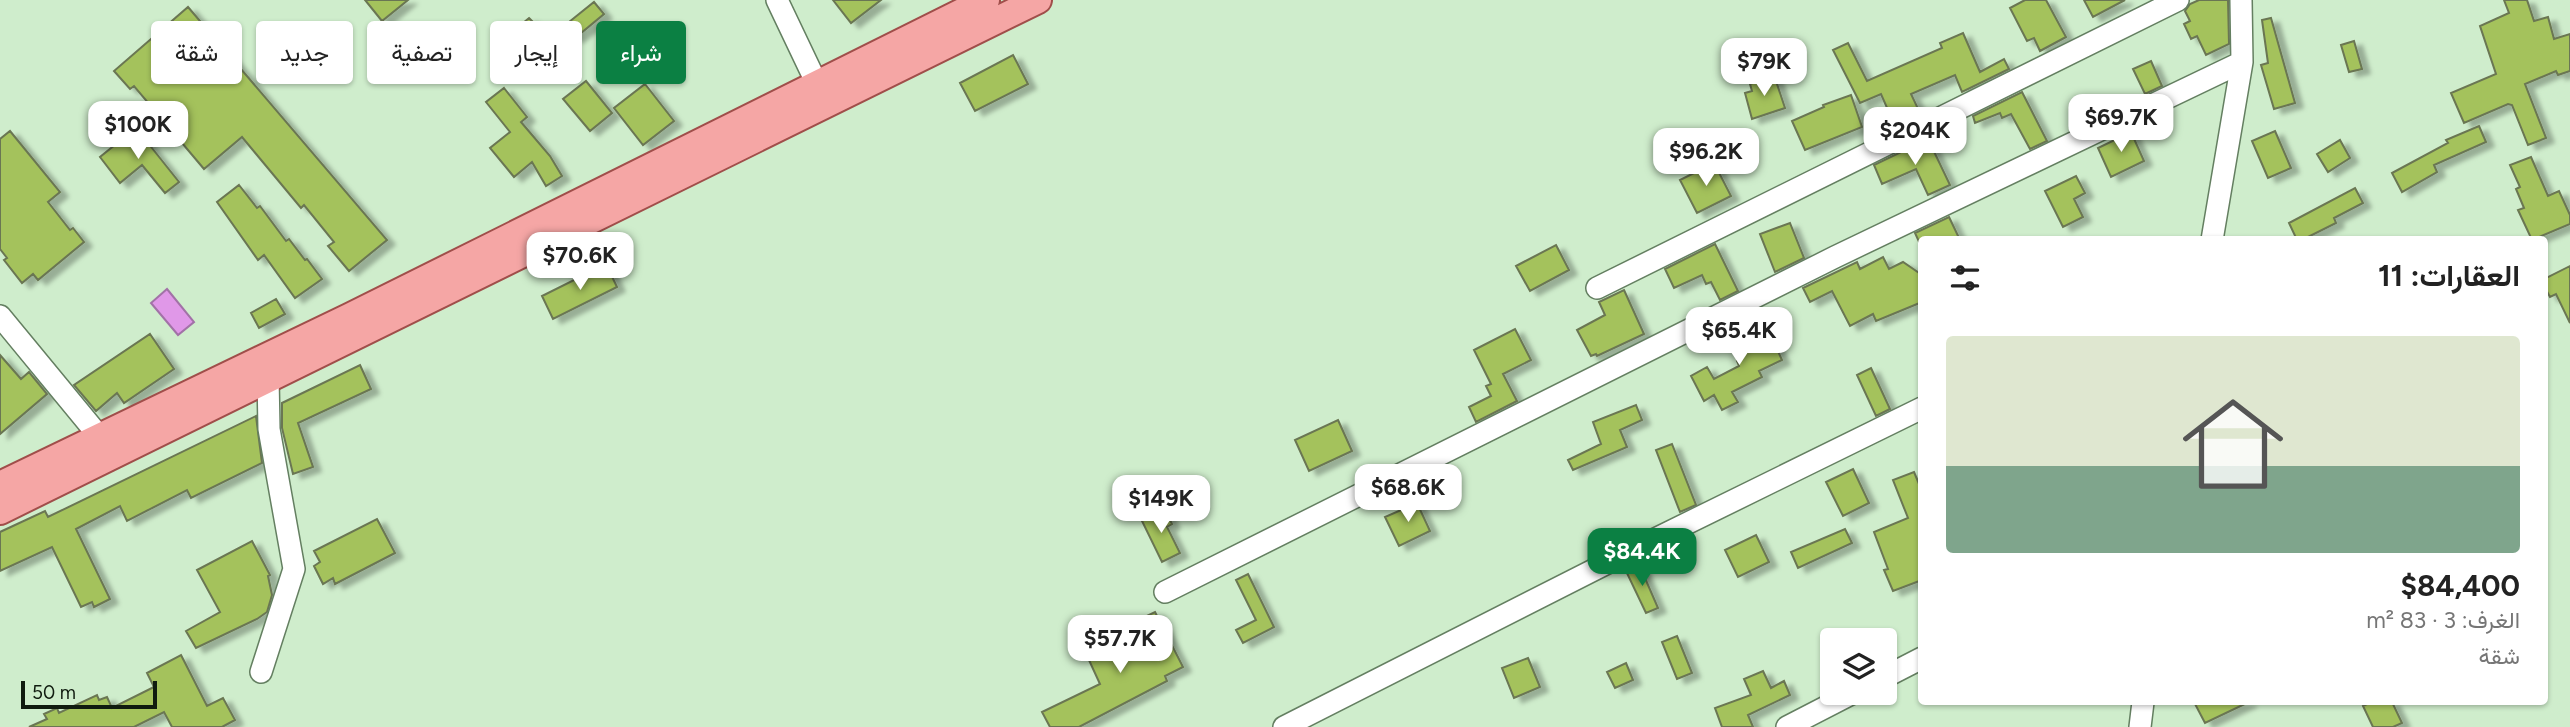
<!DOCTYPE html>
<html lang="ar">
<head>
<meta charset="utf-8">
<style>
  :root { --surface:#fff; --page:#f2f2f2; --text:#222; --muted:#767676; --accent:#0b8043 }
  body { margin:0; font-family:Figtree,Vazirmatn,sans-serif; background:var(--page); color:var(--text); direction:rtl; height:100vh; display:flex; flex-direction:column; font-size:26px; white-space:nowrap }
  * { box-sizing:border-box; margin:0 }
  p { font-size:23px; color:var(--muted) }
  .icon { flex:none; width:38px; height:38px; fill:none; stroke:currentColor; stroke-width:2; stroke-linecap:round; stroke-linejoin:round }
  .map { position:relative; flex:1; overflow:hidden; direction:ltr }
  .drawer { position:absolute; left:1918px; top:236px; width:630px; height:469px; display:flex; flex-direction:column; background:var(--surface); border-radius:7px; box-shadow:0 2px 5px #0004; direction:rtl }
  .drawer>* { flex:none }
  .hud { position:absolute; left:21px; top:21px; width:665px; height:63px; direction:rtl; display:flex; gap:14px }
  .buttons { position:absolute; left:1820px; top:628px; display:grid; gap:14px }
  .buttons a { display:grid; place-items:center; width:77px; height:77px; border-radius:7px; background:var(--surface); box-shadow:0 2px 5px #0004; font-size:35px }
  .scale { position:absolute; left:21px; bottom:18px; width:136px; box-sizing:border-box; padding-left:7px; border:4px solid #101b0f; border-top:0; font-size:19px; line-height:24px; white-space:nowrap; color:#101b0f; -webkit-text-stroke:5px #cfedcc; paint-order:stroke }
  .price { position:absolute; translate:-50% -60px; padding:0 16px; border-radius:14px; background:#fff; color:#222; font-size:23px; line-height:46px; filter:drop-shadow(0 2px 4px #0008) }
  .price::after { content:''; position:absolute; left:50%; top:42px; width:21px; height:16px; margin-left:-10px; background:inherit; clip-path:polygon(0 0,100% 0,50% 100%) }
  .price.current { background:var(--accent); color:#fff }
  ul { padding:0; list-style:none }
  li { display:grid; align-content:center; gap:14px; height:371px; padding:0 28px }
  li span { display:grid; place-items:center; height:217px; border-radius:7px; color:#555 }
  li>.icon { margin-inline-start:auto }
  span .icon { width:126px; height:126px; fill:#fffc; stroke-width:1 }
  li b { font-size:30px }
  h2 { display:flex; justify-content:space-between; align-items:center; height:84px; padding:0 28px; font-size:30px }
  .tag { padding:0 24px; border-radius:7px; background:var(--surface); box-shadow:0 2px 5px #0004; font-size:24px; line-height:63px }
  .tag.current { background:var(--accent); color:#fff }
  .map>svg:first-child { display:block }
</style>
</head>
<body>
<div class="map">
<svg width="2570" height="727" viewBox="0 0 2570 727">
  <defs>
    <filter id="shadow"><feDropShadow dx="8" dy="4.5" stdDeviation="2" flood-color="#0004"/></filter>
  </defs>
  <rect width="100%" height="100%" fill="#cfedcc"/>
  <path fill="#e098e8" stroke="#a272a7" stroke-width="2" d="M167,289L194,322L178,335L151,303Z"/>
  <path fill="#a4c25b" stroke="#6a7652" stroke-width="2" filter="url(#shadow)" d="M365,0H408L382,21Z
    M833,0H881L851,23Z
    M2025,0H2046L2066,37L2040,51L2034,38L2027,41L2010,8Z
    M2084,0H2125L2093,17Z
    M2199,0H2228L2229,44L2206,55L2197,36L2191,39L2184,24L2190,21L2185,11L2190,4Z
    M2504,0H2527L2534,21L2548,17L2554,39L2570,34V71L2558,75L2556,71L2525,84L2546,138L2528,145L2512,105L2508,104L2464,123L2451,93L2496,74L2480,26L2509,13Z
    M594,2L604,14L575,38L564,26Z
    M188,7L387,240L349,271L328,246L334,242L304,205L301,208L242,137L204,169L134,86L130,89L114,71Z
    M529,18L537,26L539,24L551,38L523,61L505,38Z
    M2271,18L2295,103L2274,109L2261,65L2268,63L2262,20Z
    M1963,33L1980,72L2004,59L2009,69L1962,92L1955,75L1911,94L1920,113L1895,126L1881,94L1860,103L1833,50L1848,43L1867,81L1942,48L1940,43Z
    M2354,41L2362,69L2349,72L2341,45Z
    M1013,55L1028,84L975,111L960,83Z
    M2151,61L2162,86L2145,94L2133,69Z
    M1774,75L1785,108L1752,119L1745,93L1752,91L1750,84Z
    M586,81L612,113L590,131L563,99Z
    M645,84L674,121L643,145L614,108Z
    M504,88L527,117L521,122L550,156L562,176L546,186L532,162L514,177L490,148L510,132L486,102Z
    M2022,92L2047,141L2030,149L2011,114L2002,118L2000,113L1975,123L1973,116Z
    M1851,95L1862,127L1805,150L1792,121L1824,107L1823,105Z
    M2479,126L2486,142L2434,165L2437,172L2402,192L2392,173L2448,143L2446,140Z
    M136,128L179,182L165,193L142,165L120,183L100,157Z
    M10,131L60,192L48,202L70,230L73,228L84,242L38,280L33,274L22,283L4,260L7,258L0,249V139Z
    M2275,131L2291,168L2268,178L2252,141Z
    M2131,132L2144,161L2111,177L2098,148Z
    M1928,139L1950,185L1928,195L1916,169L1882,184L1874,165Z
    M2340,140L2350,158L2328,172L2317,154Z
    M2531,157L2548,196L2559,191L2570,215V224L2532,240L2518,210L2524,208L2516,189L2520,187L2510,165Z
    M1714,163L1731,196L1697,213L1680,180Z
    M2076,176L2085,193L2074,199L2083,217L2063,227L2045,191Z
    M239,185L257,208L260,206L286,241L289,239L305,260L307,259L322,279L295,298L264,255L258,260L217,202Z
    M2355,188L2363,203L2334,218L2336,223L2302,240H2297L2289,223Z
    M1949,217L1960,240H1922L1920,244L1915,233Z
    M1790,223L1804,258L1775,272L1760,234Z
    M1715,244L1738,291L1720,300L1711,282L1706,284L1702,275L1674,288L1665,269Z
    M1556,245L1569,270L1530,291L1516,266Z
    M1883,257L1889,269L1903,262L1922,275V302L1876,321L1873,314L1850,326L1832,291L1810,302L1803,288L1857,262L1860,269Z
    M606,264L617,287L553,319L542,296Z
    M2570,266V323L2556,294L2550,297L2544,286V279Z
    M1624,290L1644,334L1597,356L1596,354L1591,356L1577,330L1605,315L1599,302Z
    M276,299L285,314L259,328L251,313Z
    M1758,325L1765,339L1771,336L1782,360L1759,371L1762,377L1732,392L1738,402L1722,410L1714,395L1704,401L1691,376L1707,367L1714,379L1739,366L1737,361L1739,360L1729,339Z
    M1515,329L1531,360L1503,374L1517,401L1476,422L1469,407L1491,396L1486,386L1491,384L1474,350Z
    M150,334L174,369L124,403L117,393L96,411L74,385Z
    M0,355L21,379L29,372L47,394L0,434Z
    M360,365L371,389L298,423L313,467L293,474L282,428V403Z
    M1871,368L1890,409L1876,416L1857,375Z
    M1636,405L1642,420L1620,430L1627,447L1573,470L1568,460L1601,444L1593,422Z
    M256,416L262,463L191,498L187,490L127,521L120,506L76,529L110,599L94,607L92,602L81,607L52,547L0,571V532L45,511L48,517Z
    M1338,420L1352,451L1309,471L1295,440Z
    M1672,444L1696,505L1680,512L1656,450Z
    M1853,469L1869,503L1843,516L1826,482Z
    M1914,472L1922,491V580L1893,591L1884,570L1888,569L1874,532L1908,518L1893,480Z
    M1417,503L1430,531L1399,546L1385,517Z
    M1165,509L1172,524L1167,527L1180,553L1162,562L1142,521Z
    M377,519L395,553L335,584L333,578L323,584L314,566L320,562L314,551Z
    M1845,529L1852,543L1798,568L1791,552Z
    M1756,535L1769,562L1738,577L1725,550Z
    M252,541L270,575L268,576L272,595L267,612L257,619L196,648L186,631L220,612L197,570Z
    M1638,562L1658,608L1646,613L1625,569Z
    M1248,574L1274,627L1243,643L1236,630L1256,620L1236,580Z
    M1155,612L1183,667L1165,676L1167,681L1079,727H1050L1042,712L1100,684L1083,647L1102,639L1109,654L1140,638L1132,623Z
    M1677,636L1692,673L1677,679L1662,642Z
    M181,655L207,706L223,698L235,720L222,727H172L164,712L134,727H29L47,719L44,714L57,708L59,713L97,695L99,700L107,697L112,708L154,687L147,673Z
    M1528,658L1540,687L1514,698L1502,668Z
    M1626,663L1633,680L1615,688L1607,672Z
    M1763,671L1771,688L1784,681L1790,695L1748,715L1753,727H1722L1715,708L1751,695L1744,679Z
    M2194,702H2249L2205,723Z
    M2371,702H2392L2402,723L2393,727H2373L2363,706Z"/>
  <g fill="none" stroke-linecap="round" stroke-linejoin="round">
    <g stroke="#647f61" stroke-width="24">
      <path id="minor" d="M777,0L817,84
        M2212,240L2242,62L2241,0
        M1597,288L2178,0
        M0,316L108,447
        M1165,592L1835,257L2242,62
        M261,672L294,569L269,429L268,377
        M1885,677L1922,658
        M1284,727L1639,547L1922,408
        M1787,727L1853,693
        M2140,727L2143,702"/>
    </g>
    <g stroke="#a04e4a" stroke-width="30">
      <path id="major" d="M0,485L349,317L986,0
        M0,511L1038,0"/>
    </g>
    <use href="#minor" stroke="#fff" stroke-width="21"/>
    <use href="#major" stroke="#f5a6a5" stroke-width="26"/>
  </g>
</svg>
<div class="buttons">
<a><svg class="icon" aria-label="layers" viewBox="0 0 24 24"><path d="M12 4l9 5-9 5-9-5zM3 14l9 5 9-5"/></svg></a>
</div>
<div class="scale">50 m</div>
<b class="price" style="left:1764px;top:98px">$79K</b>
<b class="price" style="left:2121px;top:154px">$69.7K</b>
<b class="price" style="left:138px;top:161px">$100K</b>
<b class="price" style="left:1915px;top:167px">$204K</b>
<b class="price" style="left:1706px;top:188px">$96.2K</b>
<b class="price" style="left:580px;top:292px">$70.6K</b>
<b class="price" style="left:1739px;top:367px">$65.4K</b>
<b class="price" style="left:1408px;top:524px">$68.6K</b>
<b class="price" style="left:1161px;top:535px">$149K</b>
<b class="price current" style="left:1642px;top:588px">$84.4K</b>
<b class="price" style="left:1120px;top:675px">$57.7K</b>
<div class="hud">
<a class="tag current">شراء</a>
<a class="tag">إيجار</a>
<a class="tag">تصفية</a>
<a class="tag">جديد</a>
<a class="tag">شقة</a>
</div>
<section class="drawer">
<h2>العقارات: 11<svg class="icon" aria-label="filters" viewBox="0 0 24 24"><path d="M4 7h16M4 17h16"/><circle cx="9" cy="7" r="2"/><circle cx="15" cy="17" r="2"/></svg></h2>
<ul>
<li><span style="background:linear-gradient(#dfe7d0 60%,#7fa58c 0)"><svg class="icon" aria-label="home" viewBox="0 0 24 24"><path d="M3 11l9-7 9 7M6 9v11h12V9"/></svg></span><div><b>$84,400</b><p>الغرف: 3 · 83 m²</p><p>شقة</p></div></li>
</ul>
</section>
</div>
</body>
</html>
